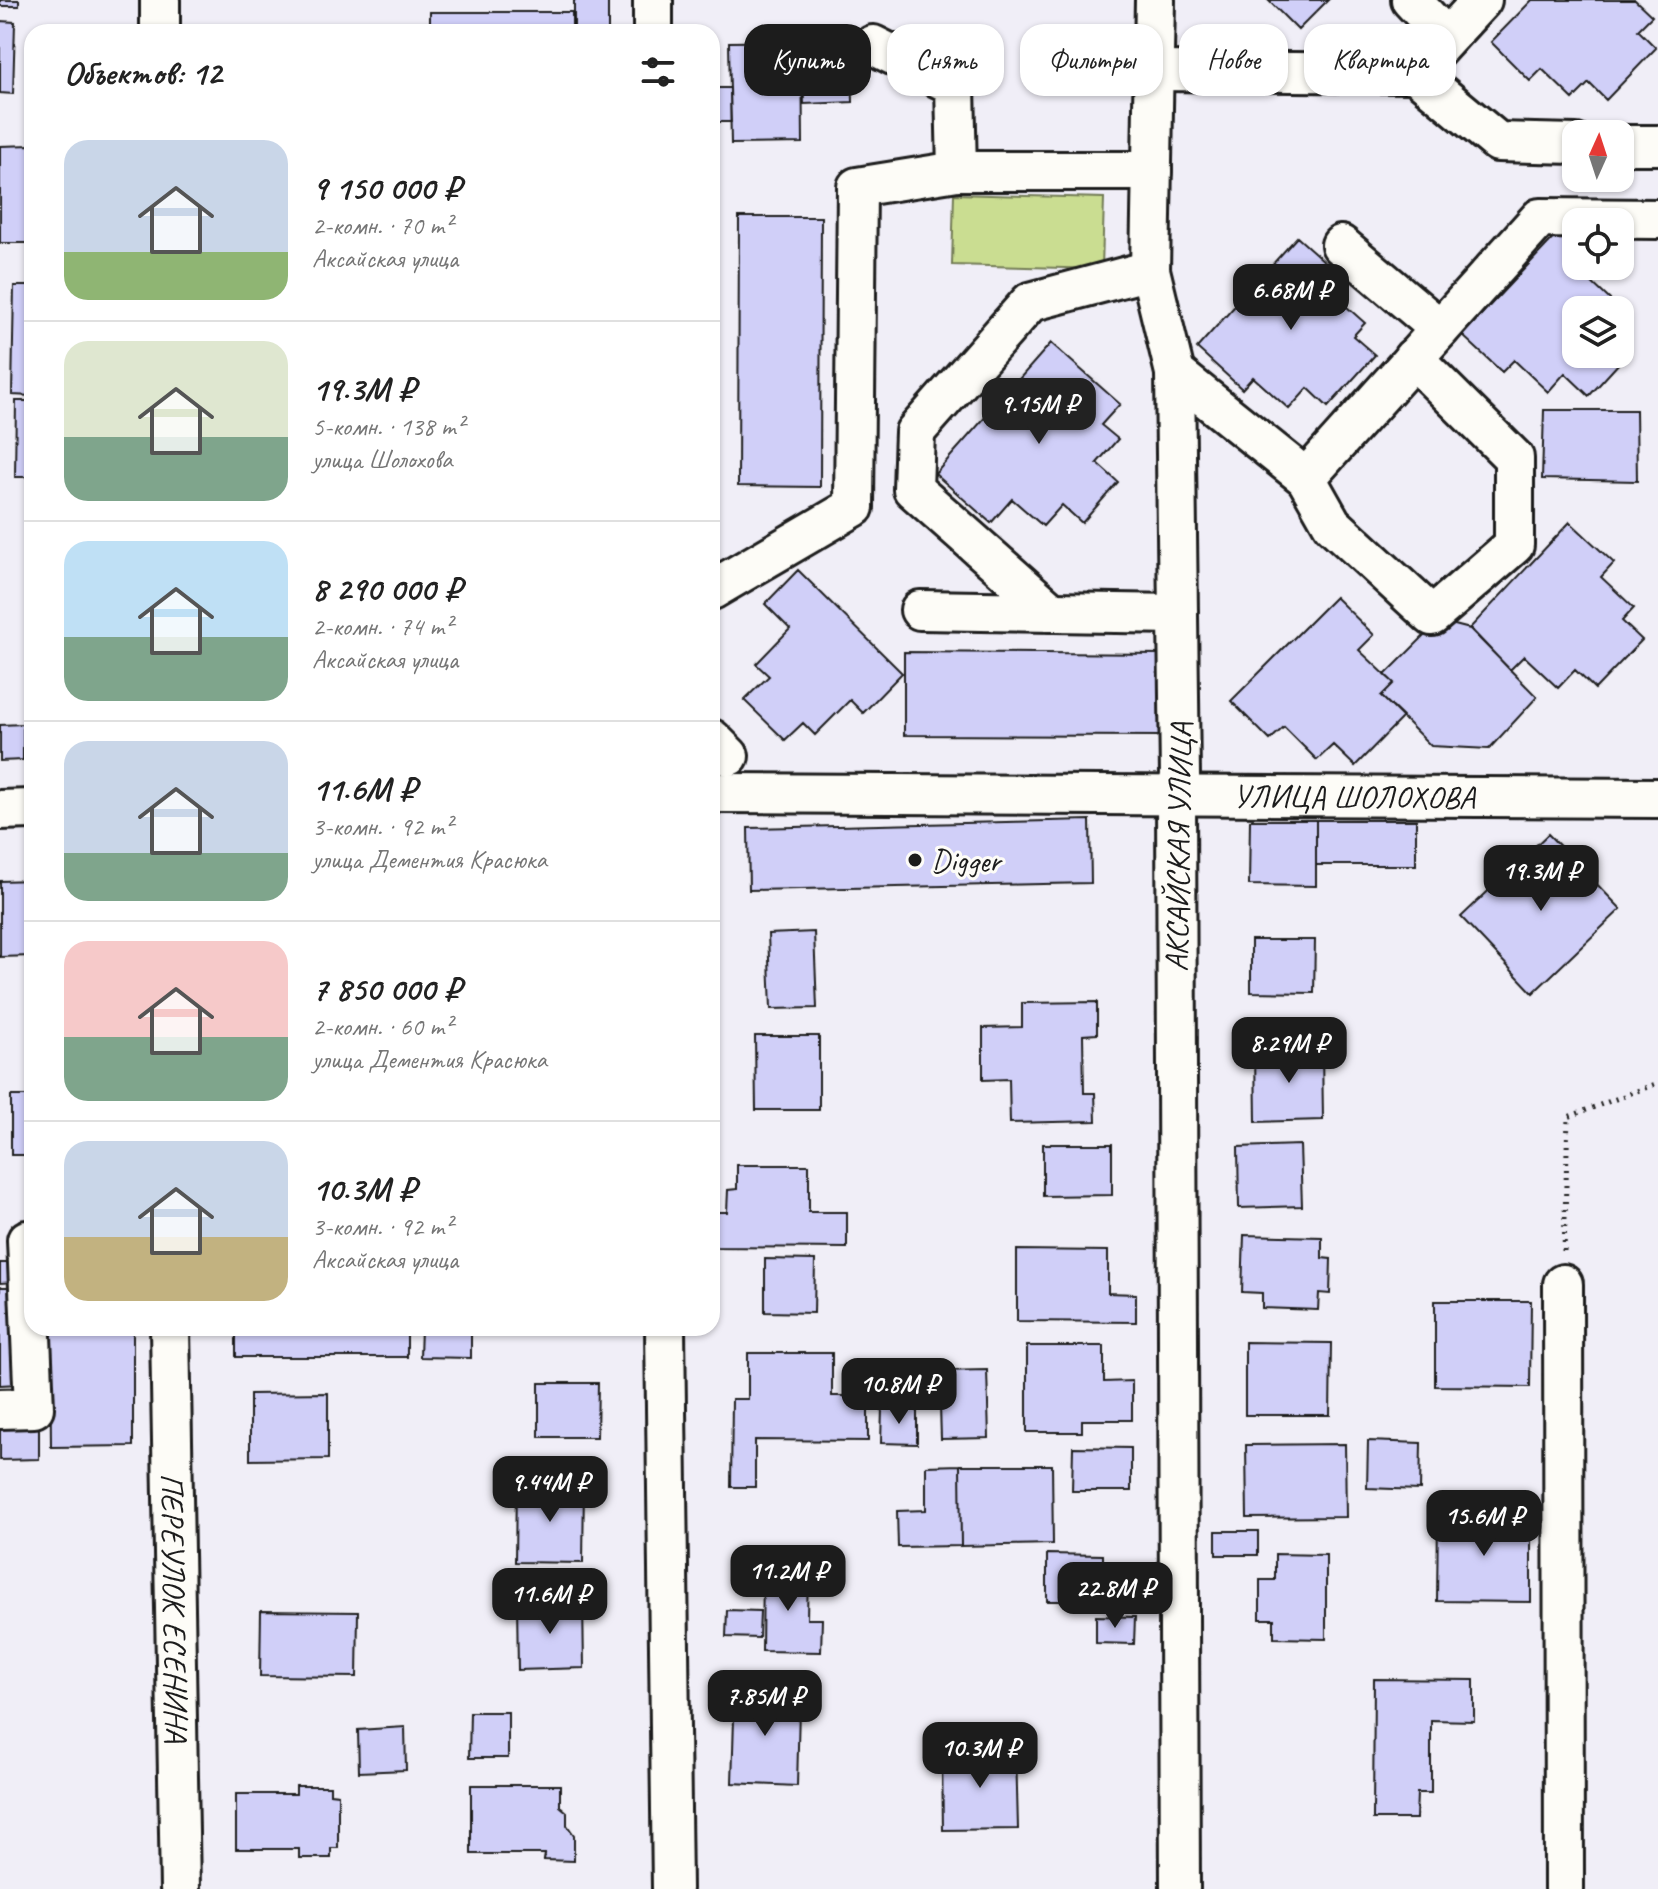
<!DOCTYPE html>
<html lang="ru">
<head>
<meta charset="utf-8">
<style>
  :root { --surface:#fff; --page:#f2f2f2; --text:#222; --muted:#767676; --line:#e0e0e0; --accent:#1c1c1c }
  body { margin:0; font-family:Caveat,sans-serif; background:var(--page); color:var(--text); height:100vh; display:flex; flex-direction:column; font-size:30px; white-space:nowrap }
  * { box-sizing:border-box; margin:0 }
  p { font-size:26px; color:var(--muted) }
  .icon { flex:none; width:44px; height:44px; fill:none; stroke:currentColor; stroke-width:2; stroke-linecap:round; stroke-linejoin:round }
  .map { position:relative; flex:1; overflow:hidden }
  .sheet { position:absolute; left:24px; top:24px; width:696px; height:1312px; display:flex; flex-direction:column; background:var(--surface); border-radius:24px; box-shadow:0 2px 6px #0004 }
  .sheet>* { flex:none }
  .top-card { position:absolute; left:744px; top:24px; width:760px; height:72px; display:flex; gap:16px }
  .needle { width:52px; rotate:3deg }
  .fabs { position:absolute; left:1562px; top:120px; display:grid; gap:16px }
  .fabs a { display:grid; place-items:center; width:72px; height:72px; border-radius:16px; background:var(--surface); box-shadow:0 2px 6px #0004; font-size:40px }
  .price { position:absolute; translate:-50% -68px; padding:0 18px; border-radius:16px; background:var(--accent); color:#fff; font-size:26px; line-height:52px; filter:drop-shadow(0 2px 4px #0008) }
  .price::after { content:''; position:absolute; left:50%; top:48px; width:24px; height:18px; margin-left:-12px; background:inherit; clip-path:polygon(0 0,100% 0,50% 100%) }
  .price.active { background:#222; color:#fff }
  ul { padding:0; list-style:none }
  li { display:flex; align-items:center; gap:24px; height:200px; padding:0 40px }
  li+li { border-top:2px solid var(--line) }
  li span { display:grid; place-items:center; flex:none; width:224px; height:160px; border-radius:24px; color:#555 }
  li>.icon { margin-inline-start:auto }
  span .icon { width:96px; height:96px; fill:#fffc; stroke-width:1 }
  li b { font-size:34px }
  h2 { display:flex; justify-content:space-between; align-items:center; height:96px; padding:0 40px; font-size:34px }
  .tag { padding:0 28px; border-radius:24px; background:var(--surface); box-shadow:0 2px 6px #0004; font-size:28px; line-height:72px }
  .tag.active { background:var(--accent); color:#fff }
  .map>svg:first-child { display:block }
</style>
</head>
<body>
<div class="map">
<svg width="1658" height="1889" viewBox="0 0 1658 1889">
  <rect width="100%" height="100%" fill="#f0eef7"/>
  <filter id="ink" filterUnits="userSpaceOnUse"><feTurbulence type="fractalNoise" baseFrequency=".0125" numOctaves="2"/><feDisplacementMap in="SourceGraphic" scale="16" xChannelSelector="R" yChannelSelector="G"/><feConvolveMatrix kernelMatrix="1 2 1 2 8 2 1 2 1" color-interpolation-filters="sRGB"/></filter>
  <g filter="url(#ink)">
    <path fill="#cadd91" stroke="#737c56" stroke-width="2" d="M954,194L1104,198L1102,269L952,265Z"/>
    <path fill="#d0cff8" stroke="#1c1c1c" stroke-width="2" d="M0,0H19V6H0Z
      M574,0H608V32H574Z
      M1268,0H1328L1298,30Z
      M1532,0H1635L1652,16L1638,30L1656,48L1606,100L1589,83L1573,99L1542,69L1530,81L1491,42Z
      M430,12H572V32H430Z
      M0,21L15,22L13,94L0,93Z
      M205,28L253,29V32H205Z
      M309,28V32H253V29Z
      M851,39L853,102L804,104L802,41Z
      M802,41L803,143L731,144L729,42Z
      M28,42H32V107H27Z
      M712,88H730L731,122H712Z
      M32,145V243H0V146Z
      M739,217H821L820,487L738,486Z
      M1562,229L1576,242V266H1602L1589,280L1624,313L1620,317V310H1576V354H1620V340L1631,350L1589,396L1565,373L1548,392L1514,360L1502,372L1462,335Z
      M1297,237L1343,278L1330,292L1365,323L1353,336L1375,355L1328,407L1308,388L1289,409L1253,377L1242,389L1197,348Z
      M14,286H32V396L12,395Z
      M1051,343L1120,404L1101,425L1118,439L1097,463L1118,482L1082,523L1062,505L1043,526L1012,499L991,523L935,474Z
      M16,401H32V477H15Z
      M1544,410H1636L1637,481L1542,479Z
      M1570,522L1614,563L1601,577L1634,608L1622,621L1642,640L1595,689L1575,670L1558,688L1524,656L1510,670L1470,628Z
      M798,570L902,673L863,713L850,700L815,735L803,723L785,740L744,700L769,676L756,664L790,629L765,604Z
      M1335,597L1374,635L1359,650L1394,683L1381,696L1403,717L1355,766L1333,745L1317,760L1284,727L1270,740L1231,701Z
      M1439,621L1470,629L1537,697L1489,749L1431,746L1381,696L1394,683L1385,675Z
      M904,652L1164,654V736L904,735Z
      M23,724V760L0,761V725Z
      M1090,820L1091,883L749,890L748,828Z
      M1250,820H1316V886L1249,885Z
      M1316,820H1416V865H1316Z
      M1548,834L1621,909L1533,993L1461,917Z
      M32,880V956L0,957V881Z
      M814,932L817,1008L771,1009L768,934Z
      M1251,940H1315L1314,993L1251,992Z
      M1097,1002V1034L1083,1035L1084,1093H1095L1096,1121L1010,1123L1009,1079L983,1080V1028L1022,1027V1003Z
      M755,1036H819V1110H756Z
      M1322,1048L1323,1120L1256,1122L1255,1049Z
      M11,1096H32V1155H11Z
      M1043,1144H1112V1195L1043,1196Z
      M1300,1145L1302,1206L1239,1208L1238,1147Z
      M737,1165H809V1212H847V1248L712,1247V1212H727L728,1190L737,1189Z
      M1244,1235L1322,1237V1258L1331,1259L1330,1294L1319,1293L1318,1310L1262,1308V1293L1242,1292Z
      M1017,1250L1108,1251V1293L1136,1294V1322L1017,1321Z
      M765,1259L815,1260L814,1313L765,1312Z
      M0,1263H14L15,1282L0,1283Z
      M0,1287H15L18,1384L0,1385Z
      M1435,1301H1531L1530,1387L1435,1386Z
      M50,1328H133V1446L51,1447Z
      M236,1328H407V1357H236Z
      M421,1328H471V1358L420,1357Z
      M1245,1342L1331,1343L1330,1415H1245Z
      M1027,1346H1104V1382L1132,1381V1420H1082V1432H1027Z
      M748,1353H832V1396H868V1441L755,1440V1487H731L732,1399H748Z
      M987,1370L989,1438L941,1439L939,1371Z
      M539,1383H598L597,1437H539Z
      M328,1393V1459L250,1460V1394Z
      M882,1408L917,1409V1444L881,1443Z
      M39,1421V1459L0,1460V1422Z
      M1368,1441L1421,1443L1420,1490L1367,1488Z
      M1345,1444L1346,1517L1247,1518L1246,1445Z
      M1073,1447L1131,1448V1491H1072Z
      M960,1465H1052L1053,1544L961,1546Z
      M960,1465L961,1546L898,1547L897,1511L926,1510V1466Z
      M516,1484L584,1485L583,1563L515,1562Z
      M1438,1514L1531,1515V1602L1437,1601Z
      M1216,1531H1258V1555H1216Z
      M1047,1554L1103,1555V1601H1047Z
      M1275,1554L1326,1555V1639L1274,1638V1619H1260V1580H1275Z
      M763,1569L808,1570L807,1619H822L821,1652L762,1651Z
      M583,1602L584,1668L518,1670L517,1603Z
      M727,1610L760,1611L759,1638L726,1637Z
      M261,1611L358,1612L357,1677L260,1676Z
      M1096,1616L1135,1617L1134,1644L1096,1643Z
      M1374,1679L1474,1680V1721L1431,1720V1793H1417L1416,1819H1373Z
      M735,1687L785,1688V1707L799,1708L797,1786L732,1783Z
      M470,1712H508V1758H469Z
      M405,1727L406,1770L359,1772L358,1730Z
      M942,1750H1016L1018,1829L943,1830Z
      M471,1785H560V1806L567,1812V1825L574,1835V1861L544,1860L545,1854H471Z
      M296,1786H330V1793L338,1794V1848H331V1858H299V1849H236V1794H296Z"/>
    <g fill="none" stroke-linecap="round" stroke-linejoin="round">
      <g stroke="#1c1c1c" stroke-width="44">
        <g id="minor">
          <path d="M160,0V32"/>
          <path d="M653,0V32"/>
          <path d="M1155,0L1150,270L1175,373L1180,776L1176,796L1180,1889"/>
          <path d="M1411,0L1446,37"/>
          <path d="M873,45L955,86L957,171"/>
          <path d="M1153,71L1415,73L1498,142L1576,144"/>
          <path d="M1415,73L1482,0"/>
          <path d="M1620,145H1658"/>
          <path d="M1341,245L1440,329"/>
          <path d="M1175,373L1306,478L1332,524L1432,616L1514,545V458L1413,358"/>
          <path d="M1306,478L1540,218L1658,219"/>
          <path d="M712,590L854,507L857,187L957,171H1152"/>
          <path d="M920,610L1178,614"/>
          <path d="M1052,612L913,489L915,432L1030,302L1150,270"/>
          <path d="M712,739L729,756"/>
          <path id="s1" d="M712,793L1658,798"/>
          <path d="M0,810L32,809"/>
          <path d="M1563,1284L1564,1889"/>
          <path id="s2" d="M170,1328L180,1889"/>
          <path d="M665,1328L672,1889"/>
          <path d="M0,1409L34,1408L27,1240"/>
        </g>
      </g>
      <path stroke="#1c1c1c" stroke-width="5" stroke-dasharray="2 6" stroke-linecap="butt" d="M1564,1251L1568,1117L1658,1083"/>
      <use href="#minor" stroke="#fdfcf7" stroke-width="38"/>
    </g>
  </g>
  <circle fill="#1c1c1c" stroke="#fdfcf7" stroke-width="3" cx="915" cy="860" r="8"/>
  <g text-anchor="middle" stroke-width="6" stroke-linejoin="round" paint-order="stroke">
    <g font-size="32" fill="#1c1c1c" stroke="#fdfcf7">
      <text dy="11" stroke="none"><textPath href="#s1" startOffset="642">УЛИЦА ШОЛОХОВА</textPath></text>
      <text transform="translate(1178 847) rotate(-89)" y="11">АКСАЙСКАЯ УЛИЦА</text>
      <text dy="11" stroke="none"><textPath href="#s2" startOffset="280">ПЕРЕУЛОК ЕСЕНИНА</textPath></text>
    </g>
    <g font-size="32" fill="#1c1c1c" stroke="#fdfcf7" text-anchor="start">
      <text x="931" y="871">Digger</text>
    </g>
  </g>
</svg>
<div class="fabs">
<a><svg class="needle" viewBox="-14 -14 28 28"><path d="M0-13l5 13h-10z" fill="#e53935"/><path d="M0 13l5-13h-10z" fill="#767676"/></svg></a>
<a><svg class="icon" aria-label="locate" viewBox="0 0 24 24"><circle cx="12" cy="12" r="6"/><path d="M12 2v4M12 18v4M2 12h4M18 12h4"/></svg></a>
<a><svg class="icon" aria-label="layers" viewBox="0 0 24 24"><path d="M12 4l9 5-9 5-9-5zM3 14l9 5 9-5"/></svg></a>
</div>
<b class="price" style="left:1291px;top:332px">6.68M ₽</b>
<b class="price active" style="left:1039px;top:446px">9.15M ₽</b>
<b class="price" style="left:1541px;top:913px">19.3M ₽</b>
<b class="price" style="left:1289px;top:1085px">8.29M ₽</b>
<b class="price" style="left:899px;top:1426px">10.8M ₽</b>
<b class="price" style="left:550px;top:1524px">9.44M ₽</b>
<b class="price" style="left:1484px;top:1558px">15.6M ₽</b>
<b class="price" style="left:788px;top:1613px">11.2M ₽</b>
<b class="price" style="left:1115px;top:1630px">22.8M ₽</b>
<b class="price" style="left:550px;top:1636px">11.6M ₽</b>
<b class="price" style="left:765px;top:1738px">7.85M ₽</b>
<b class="price" style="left:980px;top:1790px">10.3M ₽</b>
<div class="top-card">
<a class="tag active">Купить</a>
<a class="tag">Снять</a>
<a class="tag">Фильтры</a>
<a class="tag">Новое</a>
<a class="tag">Квартира</a>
</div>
<section class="sheet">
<h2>Объектов: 12<svg class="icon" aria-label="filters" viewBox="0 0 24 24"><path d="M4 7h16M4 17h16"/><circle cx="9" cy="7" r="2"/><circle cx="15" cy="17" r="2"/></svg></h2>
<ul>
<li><span style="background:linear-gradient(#c9d6e8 70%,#8fb573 0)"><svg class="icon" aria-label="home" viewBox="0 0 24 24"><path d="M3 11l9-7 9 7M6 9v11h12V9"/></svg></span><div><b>9 150 000 ₽</b><p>2-комн. · 70 m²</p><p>Аксайская улица</p></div></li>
<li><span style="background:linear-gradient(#dfe7d0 60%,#7fa58c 0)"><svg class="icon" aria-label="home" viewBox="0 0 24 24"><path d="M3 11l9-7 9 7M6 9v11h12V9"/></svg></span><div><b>19.3M ₽</b><p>5-комн. · 138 m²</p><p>улица Шолохова</p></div></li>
<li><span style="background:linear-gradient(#bfe0f5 60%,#7fa58c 0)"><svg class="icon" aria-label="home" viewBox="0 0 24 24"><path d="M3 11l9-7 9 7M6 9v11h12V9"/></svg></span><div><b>8 290 000 ₽</b><p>2-комн. · 74 m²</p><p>Аксайская улица</p></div></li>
<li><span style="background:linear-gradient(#c9d6e8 70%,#7fa58c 0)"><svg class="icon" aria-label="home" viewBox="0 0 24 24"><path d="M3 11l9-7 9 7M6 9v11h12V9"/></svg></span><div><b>11.6M ₽</b><p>3-комн. · 92 m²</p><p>улица Дементия Красюка</p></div></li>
<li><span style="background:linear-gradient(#f6c9c9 60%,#7fa58c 0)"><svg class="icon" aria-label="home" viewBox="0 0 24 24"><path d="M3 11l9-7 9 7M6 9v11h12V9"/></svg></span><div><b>7 850 000 ₽</b><p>2-комн. · 60 m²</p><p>улица Дементия Красюка</p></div></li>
<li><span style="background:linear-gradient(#c9d6e8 60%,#c2b280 0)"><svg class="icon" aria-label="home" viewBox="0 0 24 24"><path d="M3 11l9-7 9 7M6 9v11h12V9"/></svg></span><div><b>10.3M ₽</b><p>3-комн. · 92 m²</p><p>Аксайская улица</p></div></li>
</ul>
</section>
</div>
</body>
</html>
